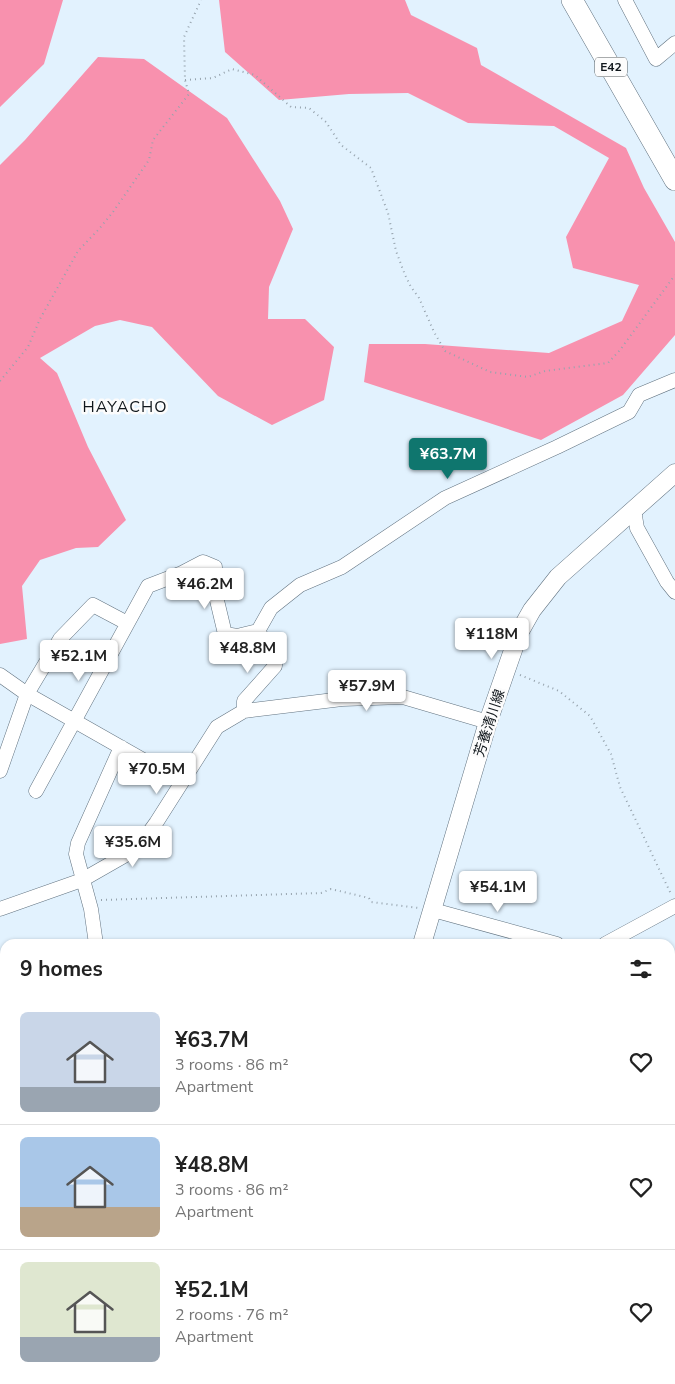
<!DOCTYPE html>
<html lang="en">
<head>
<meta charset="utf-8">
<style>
  :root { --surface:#fff; --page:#f6f6f6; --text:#222; --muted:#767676; --line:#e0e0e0; --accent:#0f766e }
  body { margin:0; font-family:"Nunito Sans","Noto Sans JP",sans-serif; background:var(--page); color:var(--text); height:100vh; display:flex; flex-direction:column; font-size:19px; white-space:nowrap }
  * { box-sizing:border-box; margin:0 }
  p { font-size:16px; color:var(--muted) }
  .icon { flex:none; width:28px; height:28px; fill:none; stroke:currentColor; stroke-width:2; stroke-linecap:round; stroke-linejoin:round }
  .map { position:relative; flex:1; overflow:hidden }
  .side { position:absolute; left:0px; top:939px; width:675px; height:446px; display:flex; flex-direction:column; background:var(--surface); border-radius:15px 15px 0 0; box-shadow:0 1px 4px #0004 }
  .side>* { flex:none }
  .price { position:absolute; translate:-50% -42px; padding:0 11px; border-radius:5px; background:#fff; color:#222; font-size:16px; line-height:32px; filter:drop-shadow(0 1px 2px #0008) }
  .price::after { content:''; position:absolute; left:50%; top:30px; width:15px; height:11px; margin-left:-8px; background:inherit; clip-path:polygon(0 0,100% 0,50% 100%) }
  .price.on { background:var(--accent); color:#fff }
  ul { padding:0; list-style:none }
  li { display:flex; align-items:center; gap:15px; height:125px; padding:0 20px }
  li+li { border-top:1px solid var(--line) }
  li span { display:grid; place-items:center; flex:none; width:140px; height:100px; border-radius:8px; color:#555 }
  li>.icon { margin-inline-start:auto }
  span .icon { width:60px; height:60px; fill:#fffc; stroke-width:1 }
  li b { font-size:21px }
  h2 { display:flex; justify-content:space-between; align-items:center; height:60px; padding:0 20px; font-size:21px }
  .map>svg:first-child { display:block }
</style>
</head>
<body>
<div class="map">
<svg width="675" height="1384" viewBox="0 0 675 1384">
  <rect width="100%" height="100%" fill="#e2f2fe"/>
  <path fill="#f891ae" d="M0,0H63L44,64L0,107Z
    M219,0H405L411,15L477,48L481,65L626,148L644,188L675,242V335L623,395L541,440L364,382L369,344H425L549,353L622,321L639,285L573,268L566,237L609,158L554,126L468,123L408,93L349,94L279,100L225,52Z
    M98,57L144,59L227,118L280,201L293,229L269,287L268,319H305L334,347L324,400L272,425L218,396L152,327L120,320L95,326L40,358L57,373L88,447L126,520L98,547L76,548L40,560L22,586L27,639L0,644V165L25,140Z
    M670,1241H675V1384H346L342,1380H670Z"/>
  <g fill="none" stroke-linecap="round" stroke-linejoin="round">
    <path stroke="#f4b4c4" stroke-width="20" d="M0,983L5,977
      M670,1045L675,1047"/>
    <g stroke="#627380" stroke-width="15">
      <path id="minor" d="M625,0L656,59L675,43
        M634,510L637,528L667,582L675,592
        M0,675L27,694L182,782
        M244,711V701L275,666V658L258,631
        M0,771L27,694L60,639L93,605L127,623
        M36,791L148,586L182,573L203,562L215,567V592L225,634L237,636L258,631L271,608L300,585L342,567L445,498L557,447L629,412L639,395L675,380
        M0,909L82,880L138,848L156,823L217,727L244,711L342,699L403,697L488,722
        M433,910L557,944
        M96,944L91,909L76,854L78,843L121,747
        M605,944L675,906
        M670,1081L675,1082"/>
    </g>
    <g stroke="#627380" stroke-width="19">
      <path id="major" d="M422,944L488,722L519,633L532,610L558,577L675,473
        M280,1380L281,1384"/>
    </g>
    <g stroke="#627380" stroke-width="22">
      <path id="highway" d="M572,0L675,180
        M670,1153L675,1155
        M670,1194L675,1196
        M0,1287L5,1284"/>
    </g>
    <path stroke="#96a3ad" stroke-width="2" stroke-dasharray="1 4" stroke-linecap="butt" d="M185,80L213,78L232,69L255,75L291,107L309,108L326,122L341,145L371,168L388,213L396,251L405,275L411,287L419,298L434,332L445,351L490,372L528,377L545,371L608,363L620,350L675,275
      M0,381L28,347L40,319L78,251L99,229L113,212L149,160L153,140L189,94L185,80L184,37L201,0
      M520,675L559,691L590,716L611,754L620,787L671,894
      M101,900L321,893L331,889L369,898L371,902L419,908
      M0,1091L5,1073
      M0,1110L5,1114
      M330,1380L334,1384
      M494,1380L501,1384
      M652,1384L653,1380"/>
    <use href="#minor" stroke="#fff" stroke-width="14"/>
    <use href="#major" stroke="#fff" stroke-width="18"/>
    <use href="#highway" stroke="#fff" stroke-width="21"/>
    <path stroke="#748088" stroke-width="3" stroke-dasharray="8 4" stroke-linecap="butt" d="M0,1116L5,1120
      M0,1132L5,1136
      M321,1380L325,1384"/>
  </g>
  <g text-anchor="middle" stroke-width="5" stroke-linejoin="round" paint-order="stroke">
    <rect fill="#fcfcfc" stroke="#575c5f" stroke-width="1" x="595" y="57.5" width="32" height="19" rx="4"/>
    <g font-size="12" font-weight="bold" fill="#10171c">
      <text x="611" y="71">E42</text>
    </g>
    <g font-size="14" fill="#10171c" stroke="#fcfcfc">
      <text transform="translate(489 723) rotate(-72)" y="5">芳養清川線</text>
    </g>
    <g font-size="16" letter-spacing="1" fill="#10171c" stroke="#fcfcfc">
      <text x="125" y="412">HAYACHO</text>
    </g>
  </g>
</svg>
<b class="price on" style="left:448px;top:480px">¥63.7M</b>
<b class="price" style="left:205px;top:610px">¥46.2M</b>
<b class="price" style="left:492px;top:660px">¥118M</b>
<b class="price" style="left:248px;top:674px">¥48.8M</b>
<b class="price" style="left:79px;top:682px">¥52.1M</b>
<b class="price" style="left:367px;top:712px">¥57.9M</b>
<b class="price" style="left:157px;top:795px">¥70.5M</b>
<b class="price" style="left:133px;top:868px">¥35.6M</b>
<b class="price" style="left:498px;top:913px">¥54.1M</b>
<section class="side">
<h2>9 homes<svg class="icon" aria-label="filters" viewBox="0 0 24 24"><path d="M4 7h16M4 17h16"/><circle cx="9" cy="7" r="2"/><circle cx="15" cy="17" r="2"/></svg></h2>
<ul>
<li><span style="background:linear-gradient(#c9d6e8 75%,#9aa5b1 0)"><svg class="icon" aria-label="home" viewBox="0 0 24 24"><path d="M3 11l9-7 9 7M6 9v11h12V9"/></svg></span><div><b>¥63.7M</b><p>3 rooms · 86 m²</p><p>Apartment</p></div><svg class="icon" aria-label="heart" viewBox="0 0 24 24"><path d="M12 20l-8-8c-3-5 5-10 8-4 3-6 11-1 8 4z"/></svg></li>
<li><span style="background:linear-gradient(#a9c7e8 70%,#b9a48a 0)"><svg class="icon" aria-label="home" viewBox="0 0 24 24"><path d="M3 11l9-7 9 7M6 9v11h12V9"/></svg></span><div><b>¥48.8M</b><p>3 rooms · 86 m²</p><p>Apartment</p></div><svg class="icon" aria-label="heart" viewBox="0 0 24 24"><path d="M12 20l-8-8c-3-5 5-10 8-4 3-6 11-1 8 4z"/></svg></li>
<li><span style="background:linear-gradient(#dfe7d0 75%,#9aa5b1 0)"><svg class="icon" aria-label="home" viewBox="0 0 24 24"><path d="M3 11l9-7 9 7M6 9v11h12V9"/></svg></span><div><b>¥52.1M</b><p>2 rooms · 76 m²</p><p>Apartment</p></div><svg class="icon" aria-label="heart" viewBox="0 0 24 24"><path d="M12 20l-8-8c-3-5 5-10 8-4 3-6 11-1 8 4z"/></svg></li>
</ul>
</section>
</div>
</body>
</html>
